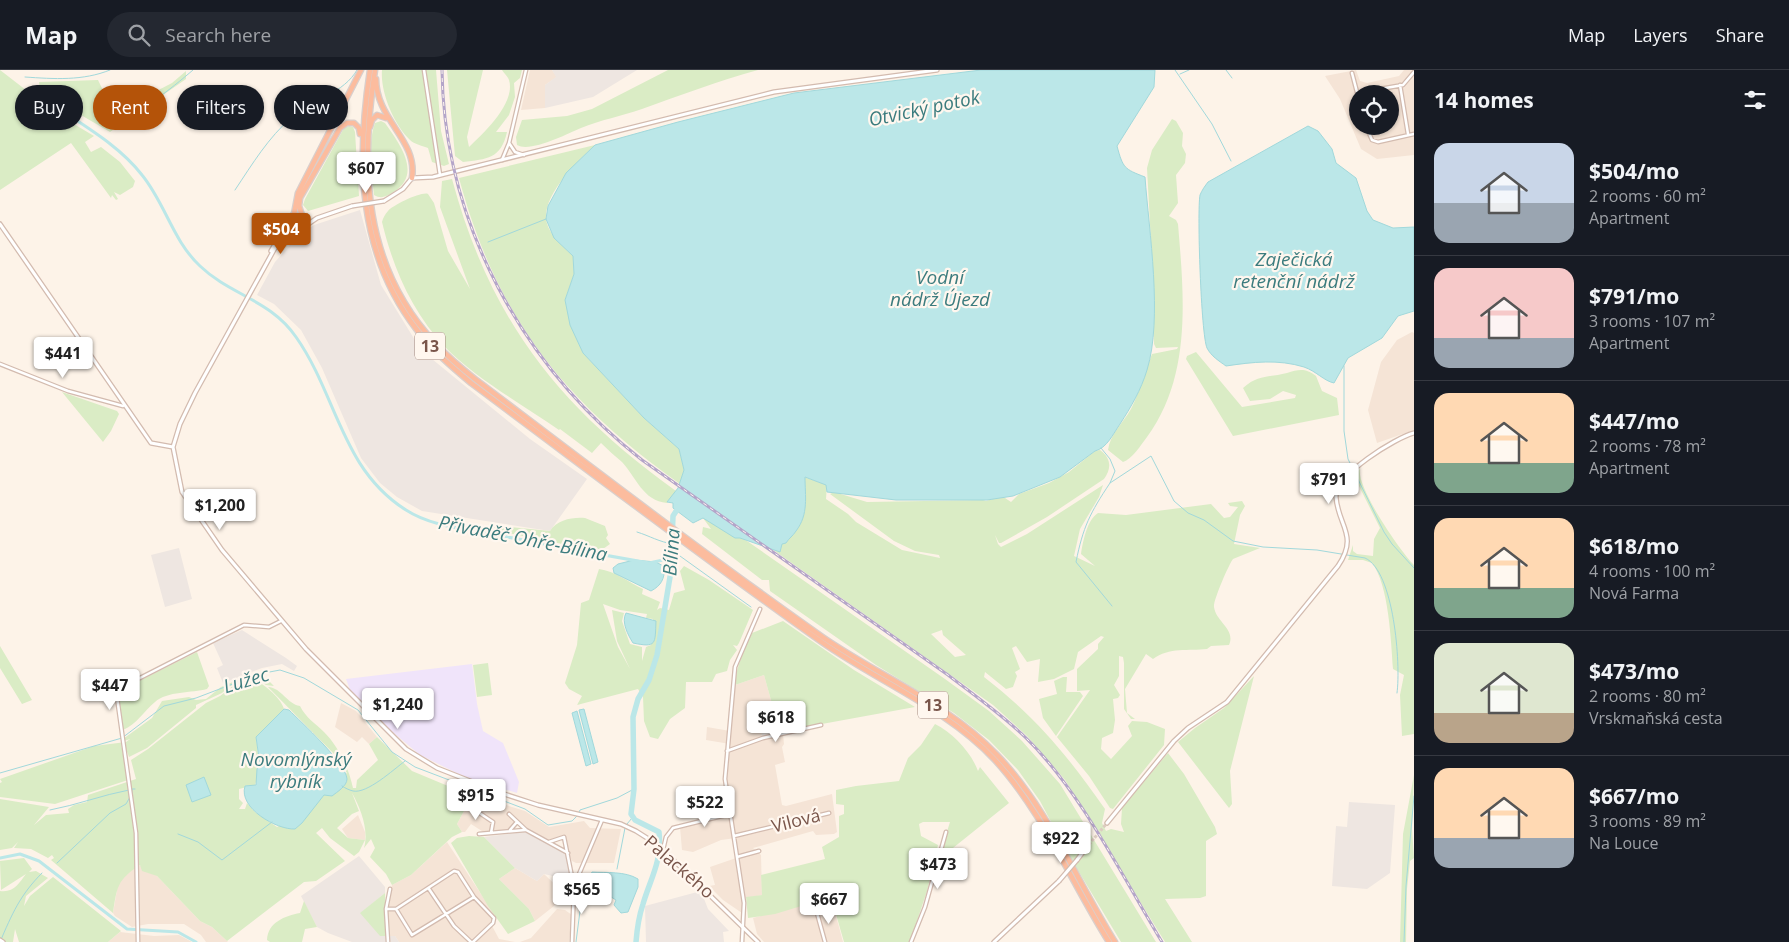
<!DOCTYPE html>
<html lang="en">
<head>
<meta charset="utf-8">
<style>
  :root { --surface:#171b24; --page:#242831; --text:#f1f3f6; --muted:#9ea1a6; --line:#363941; --accent:#b45309 }
  body { margin:0; font-family:"Open Sans",sans-serif; background:var(--page); color:var(--text); height:100vh; display:flex; flex-direction:column; font-size:19px; white-space:nowrap }
  * { box-sizing:border-box; margin:0 }
  p { font-size:16px; color:var(--muted) }
  .icon { flex:none; width:28px; height:28px; fill:none; stroke:currentColor; stroke-width:2; stroke-linecap:round; stroke-linejoin:round }
  .map { position:relative; flex:1; overflow:hidden }
  .drawer { display:flex; flex-direction:column; background:var(--surface); width:375px }
  .drawer>* { flex:none }
  .hud { position:absolute; left:15px; top:15px; width:475px; height:45px; display:flex; gap:10px }
  .controls { position:absolute; left:1349px; top:15px; display:grid; gap:10px }
  .controls a { display:grid; place-items:center; width:50px; height:50px; border-radius:50%; background:var(--surface); box-shadow:0 1px 4px #0004; font-size:25px }
  .price { position:absolute; translate:-50% -42px; padding:0 11px; border-radius:5px; background:#fff; color:#222; font-size:16px; line-height:32px; filter:drop-shadow(0 1px 2px #0008) }
  .price::after { content:''; position:absolute; left:50%; top:30px; width:15px; height:11px; margin-left:-8px; background:inherit; clip-path:polygon(0 0,100% 0,50% 100%) }
  .price.on { background:var(--accent); color:#fff }
  ul { padding:0; list-style:none }
  li { display:flex; align-items:center; gap:15px; height:125px; padding:0 20px }
  li+li { border-top:1px solid var(--line) }
  li span { display:grid; place-items:center; flex:none; width:140px; height:100px; border-radius:15px; color:#555 }
  li>.icon { margin-inline-start:auto }
  span .icon { width:60px; height:60px; fill:#fffc; stroke-width:1 }
  li b { font-size:21px }
  h2 { display:flex; justify-content:space-between; align-items:center; height:60px; padding:0 20px; font-size:21px }
  .tag { padding:0 18px; border-radius:22px; background:var(--surface); box-shadow:0 1px 4px #0004; font-size:18px; line-height:45px }
  .tag.on { background:var(--accent); color:#fff }
  header { display:flex; align-items:center; gap:30px; box-sizing:border-box; height:70px; padding:0 25px; background:var(--surface); border-bottom:1px solid var(--line) }
  header strong { font-size:24px }
  nav { display:flex; gap:28px; margin-inline-start:auto; font-size:18px }
  .search { width:350px; height:45px; background:var(--page); display:flex; align-items:center; gap:12px; box-sizing:border-box; padding:0 18px; border-radius:28px; color:var(--muted); font-size:19px }
  main { display:flex; flex:1; min-height:0 }
  .map>svg:first-child { display:block }
</style>
</head>
<body>
<header>
<strong>Map</strong>
<div class="search"><svg class="icon" aria-label="search" viewBox="0 0 24 24"><circle cx="10" cy="10" r="6"/><path d="M15 15l6 6"/></svg>Search here</div>
<nav><a>Map</a><a>Layers</a><a>Share</a></nav>
</header>
<main>
<div class="map">
<svg width="1414" height="872" viewBox="0 0 1414 872">
  <rect width="100%" height="100%" fill="#fdf3e8"/>
  <path fill="#f5e4d6" fill-rule="evenodd" d="M530,0H552L557,7L545,15V38L521,40Z
    M1356,0L1360,11L1367,13L1399,6L1404,0H1414V85L1377,89L1361,79L1340,29L1325,6ZM1358,24H1390V56H1358Z
    M1412,262L1414,263V360L1377,373L1368,340L1381,292L1397,270Z
    M764,605L774,641L760,647L762,665L764,669L783,664L784,674L782,677L785,692L775,695L782,735L786,736L832,724L837,762L834,764L816,765L813,761L753,778L761,785L762,825L742,829V843L723,830L709,816L715,815L710,797L739,787L736,768L721,770L693,782L682,780L680,757L731,744L727,710L730,674L706,670L707,657L730,661L735,615Z
    M341,633L356,641L377,667L369,674L362,667L357,672L335,657Z
    M472,726L502,740L506,735L525,741L549,757L584,751L590,758L621,759L614,793H576L572,791L568,782L565,765L549,771L527,759L518,751L508,760L485,763L471,754L465,762H462L457,754Z
    M358,745L365,762V770L348,768L342,759Z
    M447,772L496,847L490,852L499,869L515,872H399L395,866H389L387,833L392,815L411,805Z
    M139,795L157,806L200,851L212,857L228,872H206L201,865L184,854H148L132,857L115,846L113,843L118,814L125,805Z
    M515,798L537,811L544,804L564,823L554,836L535,851L529,839L499,809Z
    M831,827L843,872H764L757,864L753,848Z
    M557,839L565,840L572,845L569,872H520L531,868Z
    M120,862L154,866L179,865L192,872H108Z"/>
  <path fill="#eee6e1" d="M552,0H637L593,27L545,38V15L556,7Z
    M360,140L381,215L421,280L530,369L587,409L550,461L422,441L397,427L380,413L361,388L322,298L301,260L274,234L257,225L275,192L296,168L314,155Z
    M179,478L192,529L165,537L151,485Z
    M242,560L286,588L297,596L294,601L282,594L262,598L223,613L217,598L223,595L213,573Z
    M795,638L800,658L762,667L760,647L774,641Z
    M1349,732L1395,735L1390,803L1367,819L1332,816L1336,756L1347,757Z
    M525,762L566,784L570,810L544,804L537,811L515,798L484,767Z
    M359,786L385,817V823L361,843L386,866H395L399,872H391L387,868V872H352L328,863L317,857L301,826Z
    M701,821L708,839L729,861L723,862L724,872H646L645,836Z"/>
  <path fill="#f0e4fa" d="M472,594L477,634L483,661L503,673L519,712L517,723L467,708L420,685L383,654L350,620L346,609Z"/>
  <path fill="#daecc5" fill-rule="evenodd" d="M0,0L57,44L94,66L85,72L91,82L101,77L120,92L135,111L133,117L120,125L114,122L118,129L116,130L112,125L111,128L71,73L0,120Z
    M382,0H436L441,61L449,94L444,96L432,92L428,78C423,76 414,74 410,70C394,55 380,22 382,0Z
    M447,0H483L467,67L469,77C484,63 516,33 509,10C508,7 504,3 502,0H522L520,8L514,13L515,27L509,45L496,62H507C501,89 487,89 463,92L455,86Z
    M668,0H758C718,11 681,25 642,39C622,46 600,50 581,58C567,64 530,83 517,75L516,67L522,50L567,46L592,39Z
    M186,1V9L110,62L40,21L39,12L98,10L112,39L118,41L172,13Z
    M1172,49L1176,51L1183,63L1182,76L1186,84L1185,93L1176,105L1178,133L1169,146L1176,150L1178,154C1184,226 1192,306 1147,367C1141,375 1132,389 1123,392L1108,380C1110,364 1123,353 1131,339C1140,321 1145,302 1152,284L1177,279L1178,277L1156,278L1154,274L1152,192L1147,98L1152,80Z
    M381,51L385,53C399,73 424,105 392,123C385,127 381,129 374,125C372,102 367,75 375,53Z
    M349,56L353,57L355,62L359,126L308,141L303,135L305,129L344,58Z
    M595,75C578,91 544,123 546,149C548,164 563,176 573,186L574,204L565,230L583,283L644,348L679,379L684,400L680,414C564,332 496,246 459,108Z
    M452,109C490,250 559,337 676,421L667,433C643,431 636,407 622,392C615,386 608,380 601,373L592,383L560,359L559,360C523,335 475,308 445,277C412,242 393,198 382,152C383,148 385,144 388,141C393,135 422,121 428,124L434,133L448,181L470,219L440,137L442,111Z
    M1196,282L1242,337L1295,328L1296,325L1283,321L1270,329L1250,331L1243,318C1259,304 1268,308 1287,303C1299,299 1306,298 1316,306L1322,321L1337,328L1339,345L1233,366L1186,289L1187,286Z
    M62,322L117,341L119,344L111,361L103,372Z
    M1100,380C1111,388 1112,398 1104,409L1047,447L1001,473H999L995,465L998,474L1001,477L1027,464L1103,415L1099,427L1080,459L1074,486L1095,496L1081,484C1083,471 1087,450 1098,443L1126,445L1211,434L1224,448L1230,447L1238,437L1230,436L1228,433L1242,431L1245,436L1240,445L1234,474L1260,478L1233,489C1229,494 1213,531 1214,537C1216,552 1236,559 1229,575L1211,576L1207,579C1189,581 1169,577 1153,589L1146,584L1125,619L1127,643L1135,649H1131L1124,639V593L1123,587L1119,586V606L1114,615L1120,625L1118,628L1113,629L1115,650L1113,663L1102,668L1101,679L1111,689L1132,666L1128,656L1132,651L1147,652L1165,659L1164,675L1113,739L1110,738L1089,706L1057,667L1090,620L1077,621V599L1098,579V574L1104,567L1101,566L1078,582L1074,599L1054,609L1038,612L1040,589L1027,592L1016,576L1012,578L1020,599L1015,602L1017,606L1013,617L1006,619L985,602L984,607C1037,648 1067,685 1105,739L1102,753L1106,761L1111,759L1124,762L1121,754L1122,738L1168,683L1184,704L1215,757L1217,764L1206,771V826L1200,828L1165,829L1192,872H1165L1065,710L1027,666L993,635L769,477L780,481L782,473H786C789,468 793,466 796,461C808,444 806,426 804,407L827,415L826,429L848,444L856,452L902,480L940,488L939,485L915,481L894,471L830,424L834,422L867,432L983,430L986,431L1002,426L1011,432L1019,424L1049,413L1069,402L1095,381ZM942,560L943,565L966,585L955,587L931,564Z
    M1360,399C1356,417 1400,481 1414,495V664L1402,666L1400,625L1404,605L1393,599C1391,571 1389,515 1372,493L1363,490H1348L1353,475V481L1357,484L1373,486L1374,469L1380,458L1358,414L1352,408L1349,409Z
    M585,448L605,456L608,465L606,468L610,474L603,479H587L484,458L510,457L550,461C557,450 572,447 585,448Z
    M703,448L747,471L945,609L989,641L1022,671L1060,714L1156,872H1121L1067,782L1040,731L1018,700L989,670L954,643L876,595L770,521L769,510H762L702,464L703,457L711,459Z
    M684,496L709,510L753,540L739,573L737,576L733,575L737,580L730,590L727,601L716,604L712,612H686L685,638L670,649L658,669L650,667L644,651L643,627L638,619L577,635L582,626L569,619L565,613L577,575L581,533L589,530L599,499C615,501 628,512 643,519L642,524L660,532L657,540L660,538L669,540L674,523L685,520L680,501ZM603,534L620,540L647,544L646,548L653,549L651,575L646,577L642,591V577L630,574L622,551L624,543L612,540L617,571L630,599L618,577Z
    M783,551L854,600L915,637L800,658L795,638L774,641L764,605L735,615C736,596 744,581 752,563Z
    M0,576L32,630L22,634L0,598Z
    M197,582L209,616L207,619C192,623 167,621 155,632C143,642 137,654 123,660L118,616L141,610Z
    M488,593L492,625L477,627L473,595Z
    M254,603L267,609L274,616L266,615L256,608L230,616L222,623L196,635V638L147,678L129,687L124,673L121,674L128,710L55,734L0,727V713L2,712L0,709L94,676L126,672L130,669L124,671L123,669L152,648L162,631L189,627L196,630L206,629L221,617Z
    M1254,606L1230,701L1232,734L1229,738L1178,672L1195,658L1224,638Z
    M1063,607H1067L1066,622H1080L1083,626L1056,666L1043,648L1039,629L1057,624L1054,611Z
    M250,609C261,610 282,629 284,639L256,667C258,683 261,699 255,715L239,719V729L243,733L239,739H245L247,733L255,742L277,757L313,737L324,725L344,716L346,713L345,704L347,703L337,687L268,617C282,618 287,634 300,636C306,648 315,653 324,662C339,677 349,699 353,718H356L357,710L378,690L369,674L377,667L412,701L472,726L457,754L462,762L452,767L411,805L392,815L386,804L370,787L375,778L371,769L364,778C369,760 361,739 352,723L359,741L352,744L337,758L348,768L365,770L359,782L354,786L330,768L322,758L316,763L345,791L316,811L304,812L227,871L212,857L200,851L157,806L142,801L140,795C117,810 117,817 113,843L51,790L54,788L52,785L48,788L31,779L14,778L18,772L12,778L0,780V729L49,737L34,755L46,745L69,743L68,739L74,735L87,732L88,725L136,709L131,690L148,679L206,633L220,626L233,616Z
    M935,654C953,663 971,682 978,701L980,697L1009,733L938,790L950,752H923L919,754L921,766L938,775L927,821L910,872H844L831,827L775,844L748,848L746,827L762,825L761,805L825,789L822,777L839,767V746L844,744V735L836,734V720L856,716L899,711L908,688L921,675Z
    M1414,705L1412,759L1414,788L1410,791L1407,819L1406,872H1400L1403,764Z
    M469,766L484,767L515,798L499,809L529,839L535,851L508,864L488,836L451,773L457,768Z
    M24,788L32,799L29,802L36,801L48,808L26,826L24,836L30,826L53,807L121,861L108,872H19L15,859L13,872H0V821C14,823 19,813 26,804L1,820L0,791Z
    M385,823L386,866H380L360,843Z
    M304,831L317,857L305,859L302,872H270L267,870C268,852 285,846 300,843Z"/>
  <path fill="#bbe7e8" stroke="#a1d8db" d="M981,0H1155L1154,17L1117,76C1123,98 1124,99 1145,107C1149,162 1163,248 1147,300C1141,320 1131,337 1120,354C1113,364 1107,378 1095,381L1060,407L1013,426L987,430H896L827,422L826,415L805,407C805,426 809,444 796,461C793,466 789,468 786,473L782,474L780,482L740,468H735L703,448L693,453L673,438V433L667,432L678,418L684,400L679,379L644,348L583,283L570,255L565,230L574,204L573,186L554,168L546,149L548,136L566,103L595,75L678,52L794,23Z
    M1308,56L1318,61L1332,79L1336,93L1356,108L1367,141L1373,150L1393,158L1414,157V241L1398,246L1382,268L1348,288L1334,313C1324,311 1316,301 1304,297C1278,289 1253,292 1226,296C1219,291 1211,286 1207,278C1201,264 1197,141 1200,125C1202,120 1205,116 1208,112Z
    M634,490L656,492L665,497C664,509 662,515 651,521L614,503L613,498L618,494Z
    M626,543L656,551C655,574 657,578 633,573C628,565 621,552 626,543Z
    M284,639L289,640C301,652 346,693 347,709C347,716 337,722 332,726L324,725L302,753L295,759C277,760 238,738 245,716L256,715L257,699L260,695L256,667Z
    M584,639L598,692L593,694L579,640Z
    M577,641L591,694L586,696L572,643Z
    M204,707L211,725L192,732L186,715Z
    M592,802C607,803 625,801 638,809V817L628,842L621,843L614,835L616,830L608,825L594,830L587,826L585,817Z"/>
  <g fill="none" stroke-linecap="round" stroke-linejoin="round">
    <path stroke="#a1d8db" stroke-width="1" d="M1175,0L1212,54L1231,91
      M1226,0L1232,8
      M1180,4L1189,0
      M25,7C54,9 83,11 110,0
      M106,53C133,50 172,18 193,0
      M235,120C253,93 268,68 292,47C313,30 344,23 357,0
      M488,172L546,149
      M1344,296V361L1348,389L1384,462L1392,474L1414,498
      M1101,378L1110,389L1115,401L1110,413L1151,386L1174,431L1188,443L1204,450L1233,471L1263,477L1317,480L1365,488C1394,501 1401,594 1397,623
      M1110,413C1090,443 1083,457 1076,492L1112,536
      M637,462C650,466 659,472 673,474
      M673,481L751,537
      M0,703L122,668L164,636L196,628L259,604L280,600L304,608L358,640L392,682L415,697L525,739L548,755L572,751L577,746
      M342,716C345,718 349,720 353,721C367,724 393,700 405,691
      M132,724V719H135
      M50,740C77,735 102,725 129,720
      M579,742L580,740L617,728L634,719
      M627,754L632,748
      M178,764L198,772L222,790L272,752
      M57,793L110,743L126,734L130,727
      M617,799L625,758
      M0,872C12,844 20,825 42,803
      M576,872L580,841L588,825
      M1404,872L1406,816L1414,726"/>
    <path stroke="#bbe7e8" stroke-width="3" d="M31,19C68,48 113,68 142,105C165,133 173,171 200,196C230,225 271,230 296,267C337,325 341,399 406,440C432,457 468,459 497,465C548,475 598,484 649,493L663,490L673,475
      M0,788L20,784L39,791L127,859L178,862L196,872"/>
    <path stroke="#bbe7e8" stroke-width="5.5" d="M636,872C637,859 639,846 643,834C651,807 662,792 659,762L635,750L631,744L634,719L633,647L638,629L649,610L657,585L671,501L673,446L680,435"/>
    <path stroke="#dcccc0" stroke-width="3" stroke-dasharray="3 1.5" stroke-linecap="butt" d="M1086,778L1107,753"/>
    <g stroke="#d3bbaf" stroke-width="5">
      <path id="minor" d="M424,0L440,105
        M1352,3L1358,26
        M1400,15L1408,64
        M1357,23L1403,15L1414,2
        M1366,56L1372,70L1378,72L1414,64
        M509,73L526,0
        M502,90L509,73L515,82L524,85
        M0,294L68,321L123,336
        M727,681L763,668L821,655
        M469,736L493,752L491,763
        M509,744L526,760L568,783
        M510,760L517,752
        M479,764L525,760
        M734,766L829,743
        M549,772L564,767L574,817L572,872
        M663,780L666,767L673,758L730,744
        M737,787L759,781
        M574,816L602,750
        M429,819L454,856L471,872
        M386,839H396L454,801L458,802L474,827
        M396,839L412,865L474,827L494,848L493,853L473,872
        M817,843L825,872
        M138,872L136,763L115,613L140,608L244,555L269,557L281,551
        M388,872L386,839L390,819
        M742,872L744,833L725,709L735,597L760,539
        M911,872L925,837L946,762"/>
    </g>
    <g stroke="#d3bbaf" stroke-width="5.5">
      <path id="tertiary" d="M384,131L403,119L412,108L433,107L774,22L937,0
        M352,136L317,148L301,159H290L275,178L195,323L180,354L173,377L182,422L222,480L306,579L406,679L437,698L498,722L538,735L621,754L636,761L658,775L758,872
        M0,154L151,373L173,377
        M271,181L292,145H302L305,150V155
        M1107,753L1174,671L1188,658L1227,632L1338,496C1359,465 1338,456 1336,427C1335,405 1395,368 1414,363
        M1077,790L1086,778
        M0,870L3,872
        M994,872L1059,811"/>
    </g>
    <g stroke="#d9cfcc" stroke-width="7">
      <path id="trunk" d="M370,0C356,92 358,184 417,260C433,281 452,297 471,313C588,400 704,489 823,573C879,612 947,639 994,689C1043,742 1071,812 1109,872
        M375,0C360,98 363,196 435,273C447,286 461,298 475,309C590,396 706,485 824,568C881,607 949,634 997,685C1048,738 1076,810 1115,872
        M376,9C376,50 418,70 412,108
        M370,57L372,50L377,45L386,48
        M294,144L298,123L361,0
        M302,145L299,136L300,128L340,58L347,53H354L359,58L360,64"/>
    </g>
    <use href="#minor" stroke="#fff" stroke-width="2.5"/>
    <use href="#tertiary" stroke="#fff" stroke-width="3"/>
    <use href="#trunk" stroke="#fcbc9e" stroke-width="4.5"/>
    <g stroke="#b4a5c9" stroke-width="3">
      <path id="rail" d="M442,0C444,153 523,297 642,390L948,605C974,625 1001,644 1025,667C1080,720 1122,806 1162,872"/>
    </g>
    <use href="#rail" stroke="#fff7ef" stroke-width="1" stroke-dasharray="4" stroke-linecap="butt"/>
    <g stroke="#d3bbaf" stroke-width="5.5" stroke-linecap="butt">
      <path id="tertiary-bridge" d="M352,136L384,131
        M1059,811L1077,790"/>
    </g>
    <use href="#tertiary-bridge" stroke="#fff" stroke-width="3"/>
  </g>
  <g text-anchor="middle" stroke-width="4.5" stroke-linejoin="round" paint-order="stroke">
    <g fill="#fff7ef" stroke="#a1867c" stroke-width="1">
      <rect x="415" y="262.5" width="30" height="27" rx="4"/>
      <rect x="918" y="621.5" width="30" height="27" rx="4"/>
    </g>
    <g font-size="16" font-weight="bold" fill="#79554a">
      <text x="430" y="282">13</text>
      <text x="933" y="641">13</text>
    </g>
    <g font-size="18" fill="#79554a" stroke="#fff7ef">
      <text transform="translate(796 751) rotate(-14)" y="6">Vilová</text>
      <text transform="translate(679 797) rotate(41)" y="6">Palackého</text>
    </g>
    <g font-size="19" font-style="italic" fill="#3c7c7e" stroke="#fff7ef">
      <text transform="translate(924 38) rotate(-12)" y="7">Otvický potok</text>
      <text x="1294" y="196">Zaječická<tspan x="1294" dy="22">retenční nádrž</tspan></text>
      <text x="940" y="214">Vodní<tspan x="940" dy="22">nádrž Újezd</tspan></text>
      <text transform="translate(523 468) rotate(11)" y="7">Přivaděč Ohře-Bílina</text>
      <text transform="translate(671 482) rotate(-86)" y="7">Bílina</text>
      <text transform="translate(246 610) rotate(-17)" y="7">Lužec</text>
      <text x="296" y="696">Novomlýnský<tspan x="296" dy="22">rybník</tspan></text>
    </g>
  </g>
</svg>
<div class="controls">
<a><svg class="icon" aria-label="locate" viewBox="0 0 24 24"><circle cx="12" cy="12" r="6"/><path d="M12 2v4M12 18v4M2 12h4M18 12h4"/></svg></a>
</div>
<b class="price" style="left:366px;top:124px">$607</b>
<b class="price on" style="left:281px;top:185px">$504</b>
<b class="price" style="left:63px;top:309px">$441</b>
<b class="price" style="left:1329px;top:435px">$791</b>
<b class="price" style="left:220px;top:461px">$1,200</b>
<b class="price" style="left:110px;top:641px">$447</b>
<b class="price" style="left:398px;top:660px">$1,240</b>
<b class="price" style="left:776px;top:673px">$618</b>
<b class="price" style="left:476px;top:751px">$915</b>
<b class="price" style="left:705px;top:758px">$522</b>
<b class="price" style="left:1061px;top:794px">$922</b>
<b class="price" style="left:938px;top:820px">$473</b>
<b class="price" style="left:582px;top:845px">$565</b>
<b class="price" style="left:829px;top:855px">$667</b>
<div class="hud">
<a class="tag">Buy</a>
<a class="tag on">Rent</a>
<a class="tag">Filters</a>
<a class="tag">New</a>
</div>
</div>
<section class="drawer">
<h2>14 homes<svg class="icon" aria-label="filters" viewBox="0 0 24 24"><path d="M4 7h16M4 17h16"/><circle cx="9" cy="7" r="2"/><circle cx="15" cy="17" r="2"/></svg></h2>
<ul>
<li><span style="background:linear-gradient(#c9d6e8 60%,#9aa5b1 0)"><svg class="icon" aria-label="home" viewBox="0 0 24 24"><path d="M3 11l9-7 9 7M6 9v11h12V9"/></svg></span><div><b>$504/mo</b><p>2 rooms · 60 m²</p><p>Apartment</p></div></li>
<li><span style="background:linear-gradient(#f6c9c9 70%,#9aa5b1 0)"><svg class="icon" aria-label="home" viewBox="0 0 24 24"><path d="M3 11l9-7 9 7M6 9v11h12V9"/></svg></span><div><b>$791/mo</b><p>3 rooms · 107 m²</p><p>Apartment</p></div></li>
<li><span style="background:linear-gradient(#ffd9b3 70%,#7fa58c 0)"><svg class="icon" aria-label="home" viewBox="0 0 24 24"><path d="M3 11l9-7 9 7M6 9v11h12V9"/></svg></span><div><b>$447/mo</b><p>2 rooms · 78 m²</p><p>Apartment</p></div></li>
<li><span style="background:linear-gradient(#ffd9b3 70%,#7fa58c 0)"><svg class="icon" aria-label="home" viewBox="0 0 24 24"><path d="M3 11l9-7 9 7M6 9v11h12V9"/></svg></span><div><b>$618/mo</b><p>4 rooms · 100 m²</p><p>Nová Farma</p></div></li>
<li><span style="background:linear-gradient(#dfe7d0 70%,#b9a48a 0)"><svg class="icon" aria-label="home" viewBox="0 0 24 24"><path d="M3 11l9-7 9 7M6 9v11h12V9"/></svg></span><div><b>$473/mo</b><p>2 rooms · 80 m²</p><p>Vrskmaňská cesta</p></div></li>
<li><span style="background:linear-gradient(#ffd9b3 70%,#9aa5b1 0)"><svg class="icon" aria-label="home" viewBox="0 0 24 24"><path d="M3 11l9-7 9 7M6 9v11h12V9"/></svg></span><div><b>$667/mo</b><p>3 rooms · 89 m²</p><p>Na Louce</p></div></li>
</ul>
</section>
</main>
</body>
</html>
